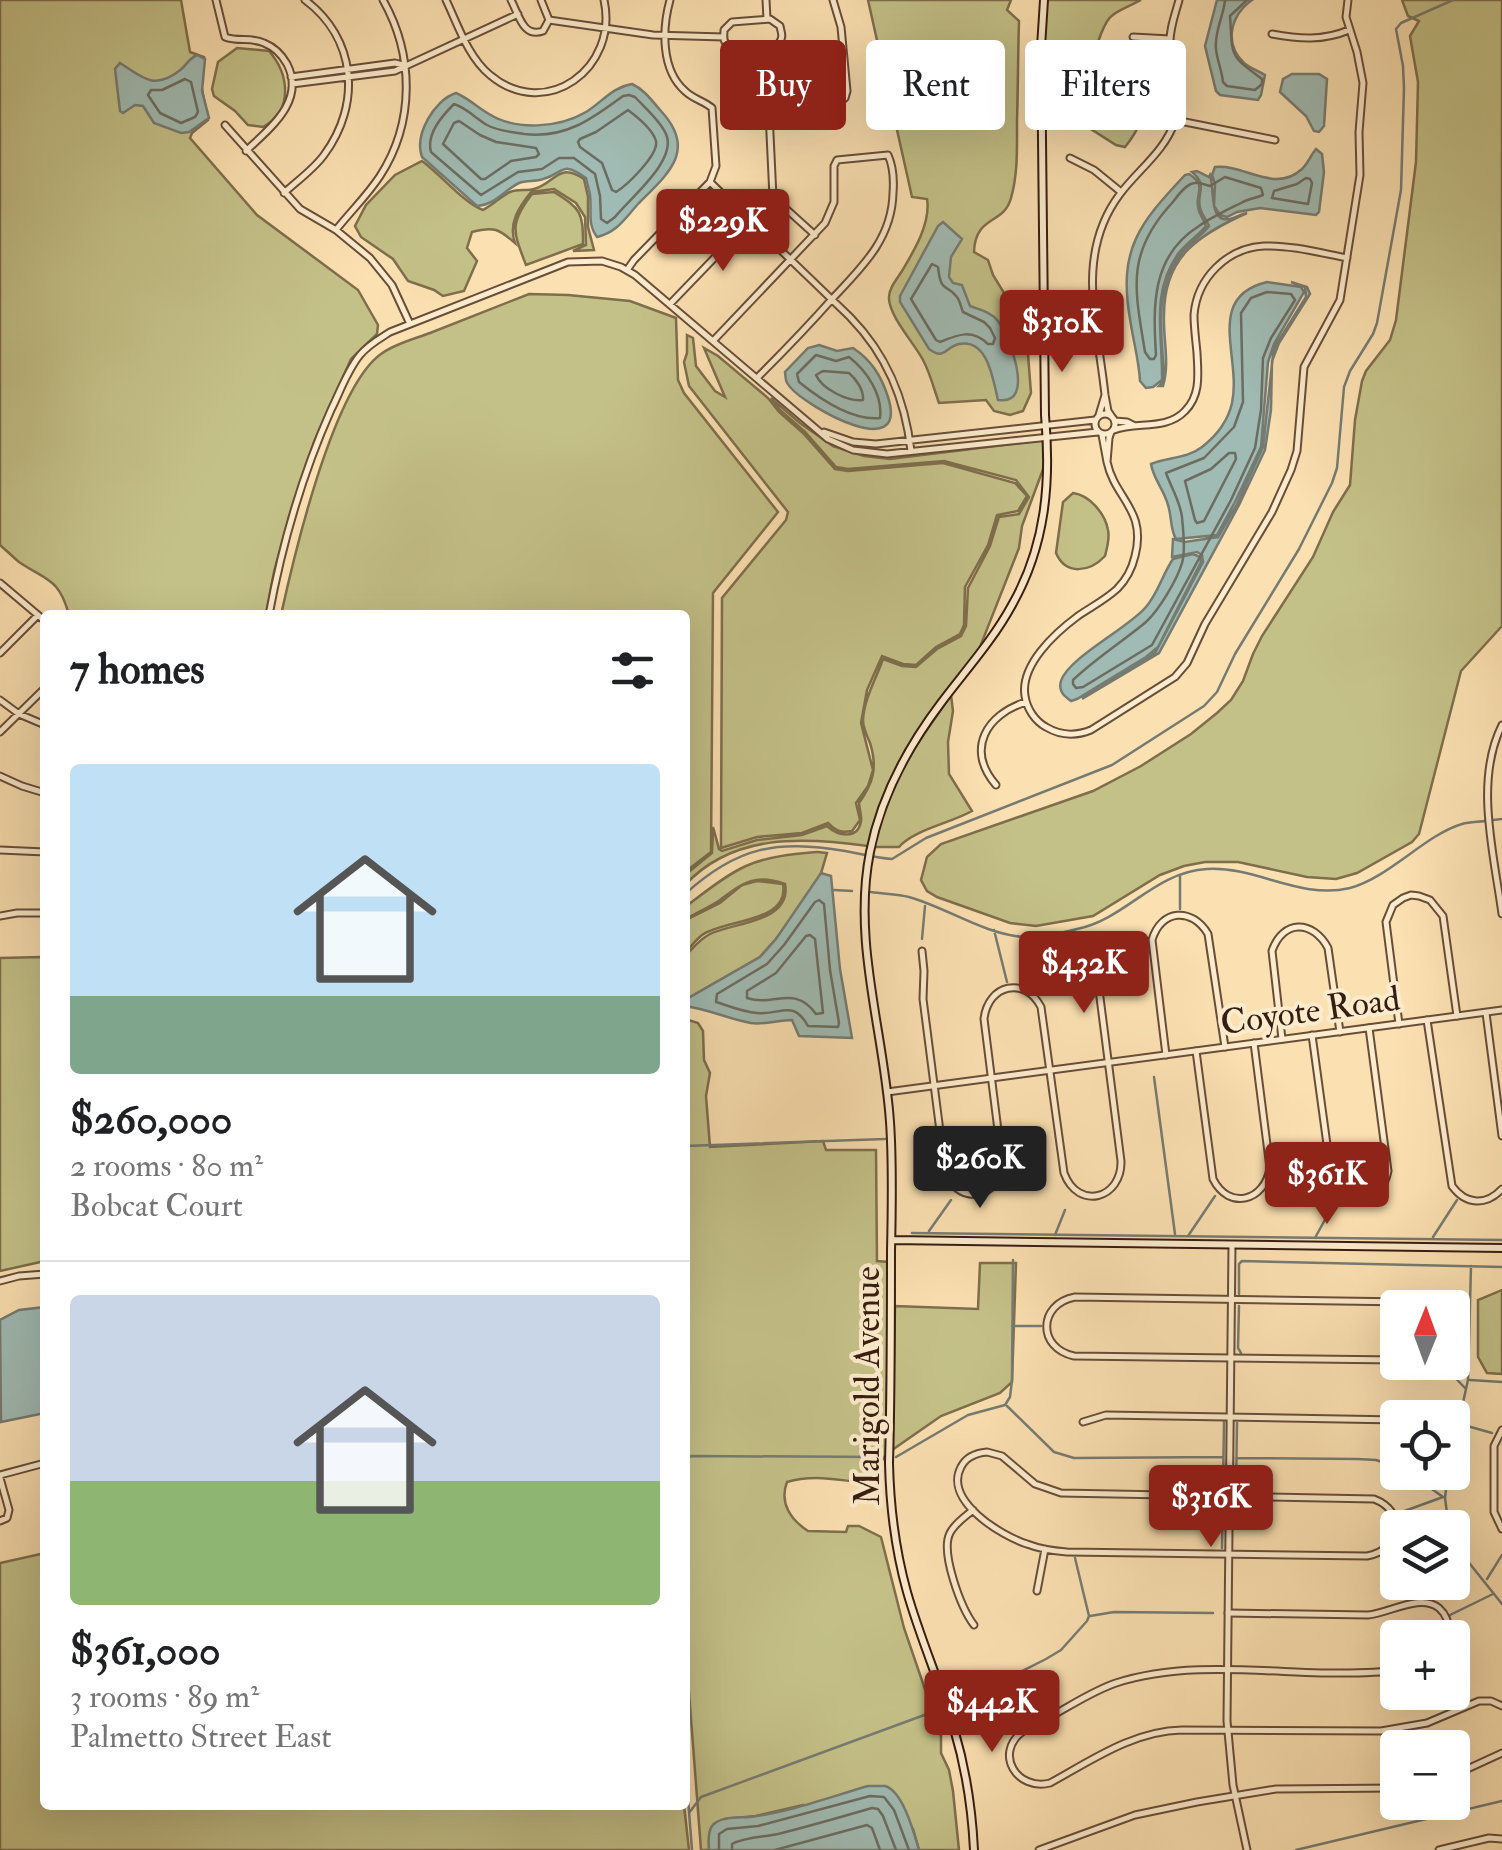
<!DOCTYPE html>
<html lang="en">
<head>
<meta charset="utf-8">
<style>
  :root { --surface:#fff; --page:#f6f6f6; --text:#202124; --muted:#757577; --line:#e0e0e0; --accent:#8f2418 }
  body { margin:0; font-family:"IM FELL Double Pica",serif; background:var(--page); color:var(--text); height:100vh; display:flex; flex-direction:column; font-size:38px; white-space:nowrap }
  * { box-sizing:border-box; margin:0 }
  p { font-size:32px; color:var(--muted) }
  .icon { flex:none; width:55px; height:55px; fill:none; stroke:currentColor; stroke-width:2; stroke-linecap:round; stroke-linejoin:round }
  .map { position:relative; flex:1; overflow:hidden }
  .drawer { position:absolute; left:40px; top:610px; width:650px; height:1200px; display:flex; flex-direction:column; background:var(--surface); border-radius:10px; box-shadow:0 10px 40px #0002 }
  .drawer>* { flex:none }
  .top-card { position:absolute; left:720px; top:40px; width:630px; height:90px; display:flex; gap:20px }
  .needle { width:65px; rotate:1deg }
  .fabs { position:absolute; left:1380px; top:1290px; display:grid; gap:20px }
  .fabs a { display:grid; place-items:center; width:90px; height:90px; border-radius:10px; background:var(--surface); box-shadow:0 10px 40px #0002; font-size:50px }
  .price { position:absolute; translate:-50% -85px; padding:0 22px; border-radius:10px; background:var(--accent); color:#fff; font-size:32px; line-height:65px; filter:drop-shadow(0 2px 5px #0008) }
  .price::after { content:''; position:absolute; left:50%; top:60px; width:30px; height:22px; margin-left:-15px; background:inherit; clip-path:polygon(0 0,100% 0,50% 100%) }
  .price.active { background:#222; color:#fff }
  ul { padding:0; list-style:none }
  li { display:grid; align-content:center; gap:20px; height:530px; padding:0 30px }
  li+li { border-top:2px solid var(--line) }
  li span { display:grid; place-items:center; height:310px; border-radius:10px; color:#555 }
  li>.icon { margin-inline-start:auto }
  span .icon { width:180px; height:180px; fill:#fffc; stroke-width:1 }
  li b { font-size:42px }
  h2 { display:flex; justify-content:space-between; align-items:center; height:120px; padding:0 30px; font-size:42px }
  .chip { padding:0 35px; border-radius:10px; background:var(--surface); box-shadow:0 10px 40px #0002; font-size:35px; line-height:90px }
  .chip.active { background:var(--accent); color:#fff }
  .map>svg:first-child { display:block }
</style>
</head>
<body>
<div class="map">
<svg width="1502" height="1850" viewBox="0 0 1502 1850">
  <rect width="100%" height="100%" fill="#fbe0b1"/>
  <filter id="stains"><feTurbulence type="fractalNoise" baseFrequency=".002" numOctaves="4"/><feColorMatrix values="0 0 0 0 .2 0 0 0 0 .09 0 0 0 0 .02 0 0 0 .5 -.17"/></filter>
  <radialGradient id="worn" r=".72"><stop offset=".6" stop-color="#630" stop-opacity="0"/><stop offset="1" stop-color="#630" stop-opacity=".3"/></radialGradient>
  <path fill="#c4c188" stroke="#7e6e4c" stroke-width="2.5" d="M0,0H181L190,52L204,57L201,84L208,120L192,133L190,138L257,215L358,290L378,325L377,334L351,359L314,442L289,517L274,572L266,615H69C59,578 47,581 19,562C13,557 6,550 0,545Z
    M868,0H1011L1007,10L1019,21C1018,54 1018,88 1017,121C1017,147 1018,174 1011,198C1004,225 975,215 974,252L988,260L993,275L1026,329L1031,393L1023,411L1010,415L994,411L986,400L939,403C934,389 930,373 923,360C914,343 890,317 889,299C888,289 897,279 902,271C914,251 931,223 927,199L912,197Z
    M1047,0H1141C1113,15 1109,10 1098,42L1113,75L1143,81C1152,105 1140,128 1125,147L1116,145L1064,112L1051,60L1043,47Z
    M1402,0H1502V626L1461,671L1419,834L1412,842L1357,873L1336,879L1307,877L1238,862H1205L1184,866L1160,875L1093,916L1036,926L1010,923L937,897L927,891L921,880L927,857L941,844L1093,791L1141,766L1191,734L1217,713L1231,700L1243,681L1253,654L1262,636L1313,557L1333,512L1350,485L1355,420L1362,381L1366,371L1390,340L1396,320L1416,162L1418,82L1410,36L1419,21L1408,16Z
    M237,48L269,51C289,74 294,111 263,127L248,125L235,111L214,96L212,89L218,62Z
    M422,161C440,174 465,204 483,210C493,205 501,196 510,192C518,189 526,191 534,189C555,184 558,161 584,179L588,197V227L594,250L573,251L586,245L585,217L576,203L554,189L531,192C519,207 508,223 515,243C499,229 494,226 472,232L467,248L477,261L464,291L443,296L434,290L408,281L393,259L361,237L355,226L366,205L395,175Z
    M554,192C581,209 583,212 583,244L526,265C513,231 509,224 532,194Z
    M529,294L568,295L630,301L676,318L678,380L684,393L778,512L713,593L711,852L685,872V615H281C294,556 333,388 381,354C394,344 414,339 430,333C463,320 496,307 529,294Z
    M687,335L693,338L696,366L715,391L725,397L704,348L718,356L768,398L779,412L803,433L835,469L848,471L943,463L1015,483L1027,496L1018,511L997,515L988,545L965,587L964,625L960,634L936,647L916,665L903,664L882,656L867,690L861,723L873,770L868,786L856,803L860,820L852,831C840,833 836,831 828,823L802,833L757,837L721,848L722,598L786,520L788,512L689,386L684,362L687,353Z
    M771,398L800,423L833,446L864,456L890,459L1044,440L1045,464L1022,526L1019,548L980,647L905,751L882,800L868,846C804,837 733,833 685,885V875L712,853L713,827L719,849L722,851L757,840L802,835L827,826C838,836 858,840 861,821C862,818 859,806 859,803C873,783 878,768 870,743C867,736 863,728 863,720C864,699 876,679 883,659L902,666L916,667L937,649L961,636L966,626L968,588L990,546L999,517L1019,514L1029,497L1016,480L944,461L848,469L836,467L805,432L780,410Z
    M1073,493C1089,495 1105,513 1108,530C1110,538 1107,548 1105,556C1090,572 1066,576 1056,553L1063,502Z
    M951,695L953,711L948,742L949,774L972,811C951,823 913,830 899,847H873L887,802L904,763Z
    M818,852L827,853L819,880L776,939L760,957L685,1000V956C693,948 700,939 710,934C735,922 792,922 785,884C755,873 743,883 720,900C709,908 696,912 685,920V907C704,893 724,876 746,866C768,856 794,854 818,852Z
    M757,881L783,884C790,923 725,919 702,935C696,940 690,947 685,953V924L688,919L720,903L742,885Z
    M42,957L45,958V1261L0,1271V958Z
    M685,1019L698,1023L703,1031L704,1060L710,1073L706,1096L710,1147L823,1141L826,1150H876L877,1261L889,1262L886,1455L880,1463V1485C850,1482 817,1473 787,1482C779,1503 791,1520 808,1531L846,1532L848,1526H859L881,1537L904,1628L941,1736V1753L949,1770L953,1791L959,1850H919L913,1829L803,1805L756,1816L725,1819L709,1839V1850H701L685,1640Z
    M980,1263H1016L1012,1382L1000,1393L941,1416L892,1450L895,1306L978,1309Z
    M1502,1290V1374L1487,1373L1478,1357V1300Z
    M45,1553V1805H684L689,1850H0V1563Z"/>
  <path fill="#a0bbb3" stroke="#767b72" stroke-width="2.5" d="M1217,0H1252C1231,15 1223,43 1244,63C1250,68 1258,71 1265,75L1261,95L1258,100L1220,95L1216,91L1205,46Z
    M197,55L205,59L202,91L209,118L189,132L181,133L154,123L143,106L135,105L123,113L120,111L115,69L120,63C141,76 153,91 179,71C187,65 188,59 197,55Z
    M1292,74H1319L1327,79L1324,126L1319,132L1314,131L1306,116L1280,92L1283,79Z
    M632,84C645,90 652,101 661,111C697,150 669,173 639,203C625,218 618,232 597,237C587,224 592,210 590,195C589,189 587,183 586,178C561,160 565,173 543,179C535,182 527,180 519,183C504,190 495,205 477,206L422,157C414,135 434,100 456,93C468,98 477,107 489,114C516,131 559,128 586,112C602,102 613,87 632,84Z
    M1316,149L1322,154L1324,172L1319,212L1316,215L1260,208L1237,212L1227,217L1220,215L1214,206L1215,184L1212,175L1215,167C1245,164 1275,194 1302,169C1308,163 1311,155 1316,149Z
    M1197,171L1209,177L1210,175C1215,189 1208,223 1230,219C1236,218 1241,214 1247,213C1198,235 1164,257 1164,315C1163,340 1170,362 1163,386H1159L1163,382L1164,373C1161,332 1154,290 1180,255C1188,243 1201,237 1209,226C1207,221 1203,216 1201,211C1194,194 1210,187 1192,172Z
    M1189,174C1209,187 1193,194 1199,211C1201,216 1204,221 1206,226C1198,236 1186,243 1178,254C1150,294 1163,335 1162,380L1153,387L1146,388L1140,381C1139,360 1133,340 1130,319C1118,249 1139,224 1185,175Z
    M943,222L962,239L951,257L949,277L953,283L962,285L970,306C980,310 991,312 998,321C1009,336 1037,406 998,400C993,380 988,338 959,344C945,347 945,361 929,349L900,302V296L938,226Z
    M1267,282L1301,287L1304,292L1274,344L1268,362L1261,447L1235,502L1217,535L1176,539C1170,529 1172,517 1168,505C1164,490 1153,478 1151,464C1167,457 1187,459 1202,447C1216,436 1228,421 1232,403C1242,358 1204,297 1267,282Z
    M1291,282L1307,287L1310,294L1279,343L1272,361L1271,410L1265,450L1239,505L1159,653L1082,699L1155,653L1203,562L1202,555L1197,552L1172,557L1173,539L1185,542L1218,537L1237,504L1263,447L1273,355L1276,345L1306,297L1305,287Z
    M819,345L837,351L853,348C871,360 881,375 888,397C909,464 808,408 790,387C785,381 786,380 785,372L808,348Z
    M1193,554L1200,557L1201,562L1158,647L1146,657L1077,699L1071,701C1064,696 1058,691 1061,681C1068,658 1128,628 1145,608C1158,594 1162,575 1173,559Z
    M821,873L831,876L840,969L852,1038L799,1036L792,1020C778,1020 765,1025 751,1023C728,1019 708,1009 685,1006V1000L760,957L776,939Z
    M45,1307V1413L1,1422L0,1320L19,1310Z
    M868,1786C870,1786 882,1786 885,1786C903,1791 914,1833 919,1850H709C709,1843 707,1833 712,1826C720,1816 739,1818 750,1817C790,1812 830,1797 868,1786Z"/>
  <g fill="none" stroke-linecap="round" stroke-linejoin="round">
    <path stroke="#6c6c62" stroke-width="2.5" d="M1225,0C1224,15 1214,32 1216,49C1217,60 1222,71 1223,82L1227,86L1255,90L1262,84V79C1228,54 1233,57 1230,16L1247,0
      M185,79L191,82L198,112L195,117L181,123L160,113L148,95L151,90H162Z
      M629,95L635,97C645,108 660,120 666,134C678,160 630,198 615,217L607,223L601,219L600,196L595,174L574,158H559L542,169L518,172L481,195L431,152C426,134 442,116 454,104C467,108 475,118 487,125C498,131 511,132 524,134C565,139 592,119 623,96Z
      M628,110C636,116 653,130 656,141C659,155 626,186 616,192L612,190L602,163L580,147L578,142L580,139L596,132Z
      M459,121L480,135L496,142L536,148L539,154L536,157L511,161L485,179H481L443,144L454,123Z
      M1225,177L1261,188L1263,195C1256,198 1248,199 1241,203C1227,210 1212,217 1199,226C1151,256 1153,306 1156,355L1154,359H1150L1145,352C1135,290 1125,254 1172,203C1177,197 1186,183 1195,183C1200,182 1205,185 1210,186Z
      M1306,178L1310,179L1312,183L1308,204L1272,198L1274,191L1297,184Z
      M932,264L938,267C941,295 947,283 957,297C960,301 961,307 963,312L984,322L990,328L995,338L993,344H988C972,329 959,334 940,342L936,340L911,299Z
      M1267,292L1291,294L1295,300L1271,338L1263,358L1261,410L1255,448L1231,500L1152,645L1083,687L1076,688L1073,684V680C1096,658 1122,642 1146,622C1159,610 1177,580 1182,563C1186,550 1183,530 1182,517C1180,501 1171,487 1166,473L1204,458L1234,427L1243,402L1241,313L1251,298Z
      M816,355L836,361L849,357C867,371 883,395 880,418C852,421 820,399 799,382L797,374Z
      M823,371L849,373C856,379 864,390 863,400C848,402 822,389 816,375Z
      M1229,453H1235L1236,459L1204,521L1197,523L1195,520L1185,481L1211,469Z
      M819,900L824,904L830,970L839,1023L838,1027L808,1026C793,999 782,1015 757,1013C743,1012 729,1006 716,1002L717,994L767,964L784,945L815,902Z
      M810,935L815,939L823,1013L816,1014C794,984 775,1007 747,998V991L776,973L806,936Z
      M719,1850V1834L727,1829L758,1826L870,1796L884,1797L894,1810L909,1850
      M732,1850V1844C745,1837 764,1837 778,1834C810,1826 841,1817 872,1808L878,1809L883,1816L896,1850
      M775,1850L867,1825L872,1828L880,1850"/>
    <path stroke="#767b72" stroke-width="2.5" d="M1493,820L1502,819
      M834,890L852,891
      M871,892C884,894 897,894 909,897C948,908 983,934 1024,937C1041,938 1061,933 1077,929C1126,919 1154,872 1207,869C1256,866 1300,900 1350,888C1390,877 1425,835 1462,824C1469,822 1478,822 1485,821
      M685,894C738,846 776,840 845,851C861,854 877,858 892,859L926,838L1112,765L1204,706L1217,692L1235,654L1299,549L1332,483L1337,468L1344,387L1350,371L1373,334L1377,323L1401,190L1404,88L1403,66L1396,29L1401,23L1453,0
      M1180,909V876
      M994,930L1007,982
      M922,939L925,906
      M1154,1077L1175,1234
      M685,1146L885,1139
      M929,1231L951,1200
      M912,1233L1502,1240
      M1055,1235L1065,1210
      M1188,1236L1215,1196
      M1316,1236L1337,1198
      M1433,1237L1457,1200
      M1239,1294V1264L1242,1261L1502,1267
      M1239,1306L1238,1348L1241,1353
      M1012,1326H1041
      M1440,1362L1465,1388
      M1470,1380L1502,1382
      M1007,1406L1054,1452L1074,1458L1223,1457
      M1460,1424L1492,1433
      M1452,1452L1468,1380L1471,1266
      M896,1457L968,1415L1005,1405L1010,1397L1012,1380L1013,1260
      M685,1458L692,1456L883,1457
      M1236,1458L1358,1459L1376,1460L1398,1467
      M1408,1472L1443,1497
      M1448,1472L1445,1498L1449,1528
      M1236,1489L1237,1423
      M1223,1490L1224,1422
      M1399,1513L1443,1497
      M1452,1538L1462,1554L1502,1604
      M1222,1548L1223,1501
      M1487,1579L1502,1555
      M1450,1615L1493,1594
      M1090,1616L1114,1612L1213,1613
      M959,1703L1046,1659L1061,1650L1087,1621L1089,1616L1075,1558
      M685,1760L692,1850
      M689,1813L701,1797L938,1710
      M1296,1850L1502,1801"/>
    <g stroke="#684d39" stroke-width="9">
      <path id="minor" d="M216,0L225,37C238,42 251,37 264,43C274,47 282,55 287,64C306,101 270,128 246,151
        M446,0C458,25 468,57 490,75C546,122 619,68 604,0
        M511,0C519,15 523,38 543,31L549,20
        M541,0L549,20
        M766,0L767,19
        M770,19L780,26C781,33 784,36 779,43C773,51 736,53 729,46C722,41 724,37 724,30L732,22Z
        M549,20L653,35L724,37
        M1272,34C1299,39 1323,41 1349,30
        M1133,37L1170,39
        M766,50L773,197
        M291,77L395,63L403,65
        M292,84L395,71L518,14
        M770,108L840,102L845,98L847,91L841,27L833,0
        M1175,120L1275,140
        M225,125L300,209L336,230L370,258L392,285L410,324
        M1070,158L1094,170L1121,192
        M710,182L850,317C887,355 905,399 911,451
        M284,193C297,181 314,169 324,155C362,104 356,38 305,0
        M773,197L815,235
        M336,230C350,212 367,196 380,176C415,122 414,55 383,0
        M627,270L634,260L710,182L716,166L712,108C704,101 693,99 685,91C661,70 662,29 670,0
        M670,304L773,197
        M713,341L825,223L834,202V166L837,160L888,155C893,166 894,180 893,193C892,239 862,267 833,298C809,325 784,351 758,377
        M1095 424a10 10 0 1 1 20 0a10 10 0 1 1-20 0Z
        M1099,415L1105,395
        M1112,417L1108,411L1105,395C1098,326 1074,255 1120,194C1138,170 1165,151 1175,121C1185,90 1172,73 1170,45C1169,30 1175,15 1179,0
        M1115,421L1127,422L1133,425
        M1114,430C1136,421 1166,431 1185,411C1201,395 1198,374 1197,353C1196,341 1194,328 1194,315C1197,278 1227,248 1264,246C1291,245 1321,253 1347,258
        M824,432L853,442L876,444L1095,420
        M1102,435L1107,462L1109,438L1111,432
        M1107,462C1115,499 1147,510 1135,556C1132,569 1126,580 1117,589C1105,600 1091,607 1078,616C1055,633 1020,665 1025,696C1027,709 1035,721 1046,727C1061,736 1076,736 1091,730L1175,677L1187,663L1205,624L1272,512L1291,470L1297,451L1304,367L1340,300L1360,175L1359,132L1363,83L1357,52L1346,17L1348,0
        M0,583L45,621
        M269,615C282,545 302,475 331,410C340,392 347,371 360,355C368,345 379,339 390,332L568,262L602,261L621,267L635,275L828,439L853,450L887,454L1098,432
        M0,653L38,615
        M0,700L19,714L45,725
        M1502,725C1474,781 1494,854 1502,914
        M0,732L45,688
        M0,776L22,786L45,793
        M996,785C965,749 987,714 1026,702
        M0,850L45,852
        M0,916L17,913H45
        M922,951L924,971L923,999L945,1170C956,1203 991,1202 1003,1170L984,1019C988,984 1025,976 1041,1007L1064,1173C1078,1211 1122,1199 1121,1161L1098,982L1089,961
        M1486,1013L1502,1136
        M1427,1020L1452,1186C1466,1205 1486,1206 1502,1189
        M1399,1024L1386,922L1393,905L1403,898L1411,895L1419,896L1430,900L1443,916L1457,1016
        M1312,1035L1332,1181C1348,1210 1382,1203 1388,1171L1369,1028
        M1282,1039L1272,951C1283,919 1313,920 1328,948L1340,1032
        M1196,1051L1213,1179C1229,1211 1265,1201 1270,1168L1254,1043
        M1166,1055L1152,940C1161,909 1192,907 1208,934L1225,1047
        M0,1281L19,1276L45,1274
        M1398,1360L1074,1356C1037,1348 1038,1304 1075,1297L1408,1302L1423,1308
        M1083,1422L1106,1415L1398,1420
        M1502,1430L1494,1446V1512L1502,1529
        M987,1452L1002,1456L1035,1484L1061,1493L1374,1499C1408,1512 1401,1550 1367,1556L1067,1552C1053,1551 1040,1549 1027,1544C1002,1536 943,1501 961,1467C966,1457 976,1453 987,1452Z
        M0,1475L45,1463
        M0,1478L9,1510L7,1518L0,1521
        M973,1510C965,1517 955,1523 950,1533C940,1552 961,1608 974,1625
        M1037,1591L1045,1549
        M1228,1613L1368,1615C1390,1613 1420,1593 1439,1608C1448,1616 1450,1626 1449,1638
        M1398,1670C1372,1674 1347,1673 1321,1673C1255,1671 1180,1662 1116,1683C1095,1690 1075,1703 1055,1714C1044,1720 1032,1725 1022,1732C994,1754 1017,1791 1050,1783C1092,1760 1133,1731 1182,1730L1381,1731L1427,1723L1479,1701H1491L1502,1706
        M1452,1776L1502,1753
        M1039,1850L1135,1815L1197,1802L1276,1789L1398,1788
        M1439,1850L1489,1838L1502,1839"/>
    </g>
    <g stroke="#684d39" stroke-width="9">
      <path id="tertiary" d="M887,1092L1502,1010
        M1232,1245L1227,1721L1233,1785L1247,1850"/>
    </g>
    <g stroke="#371c11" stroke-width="10">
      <path id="secondary" d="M892,1240L1502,1248
        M974,1850C972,1809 966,1769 954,1729C940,1683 920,1638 907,1592C895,1549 890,1507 889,1463C891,1392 891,1322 891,1251C892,1208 893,1165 890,1122C884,1032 852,942 870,852C881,796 907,748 941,703C965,671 993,640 1012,605C1046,545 1051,482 1045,415L1041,47L1044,0"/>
    </g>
    <use href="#minor" stroke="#fcebcc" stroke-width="5"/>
    <use href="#tertiary" stroke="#fcebcc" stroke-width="5"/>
    <use href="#secondary" stroke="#fcebcc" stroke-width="6"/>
  </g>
  <g text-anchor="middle" stroke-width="8" stroke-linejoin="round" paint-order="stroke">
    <g font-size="35" fill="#371c11" stroke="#fcebcc">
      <text transform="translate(1310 1010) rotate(-8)" y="12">Coyote Road</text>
      <text transform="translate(867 1386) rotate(-90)" y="12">Marigold Avenue</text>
    </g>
  </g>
  <rect width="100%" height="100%" filter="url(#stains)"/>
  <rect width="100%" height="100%" fill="url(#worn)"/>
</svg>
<div class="fabs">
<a><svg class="needle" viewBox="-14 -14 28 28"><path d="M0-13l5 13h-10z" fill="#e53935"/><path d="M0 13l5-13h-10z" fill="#757577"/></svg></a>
<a><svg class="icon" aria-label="locate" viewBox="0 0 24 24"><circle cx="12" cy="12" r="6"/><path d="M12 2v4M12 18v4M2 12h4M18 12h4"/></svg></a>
<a><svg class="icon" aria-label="layers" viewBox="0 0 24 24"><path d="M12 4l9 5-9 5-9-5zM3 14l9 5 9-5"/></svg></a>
<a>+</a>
<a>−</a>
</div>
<b class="price" style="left:723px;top:274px">$229K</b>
<b class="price" style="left:1062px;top:375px">$310K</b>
<b class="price" style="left:1084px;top:1016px">$432K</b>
<b class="price active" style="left:980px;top:1211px">$260K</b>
<b class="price" style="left:1327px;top:1227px">$361K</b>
<b class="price" style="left:1211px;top:1550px">$316K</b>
<b class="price" style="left:992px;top:1755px">$442K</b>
<div class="top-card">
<a class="chip active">Buy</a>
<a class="chip">Rent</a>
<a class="chip">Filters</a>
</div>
<section class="drawer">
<h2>7 homes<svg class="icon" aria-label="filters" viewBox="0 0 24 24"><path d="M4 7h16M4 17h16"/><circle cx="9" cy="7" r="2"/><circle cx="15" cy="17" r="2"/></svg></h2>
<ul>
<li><span style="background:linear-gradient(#bfe0f5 75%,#7fa58c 0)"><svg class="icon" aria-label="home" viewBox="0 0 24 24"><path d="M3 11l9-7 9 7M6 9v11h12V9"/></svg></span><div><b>$260,000</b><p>2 rooms · 80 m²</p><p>Bobcat Court</p></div></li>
<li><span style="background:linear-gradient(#c9d6e8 60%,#8fb573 0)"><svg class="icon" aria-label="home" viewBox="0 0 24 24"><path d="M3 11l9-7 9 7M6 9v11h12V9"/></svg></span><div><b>$361,000</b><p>3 rooms · 89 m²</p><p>Palmetto Street East</p></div></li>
</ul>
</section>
</div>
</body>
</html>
